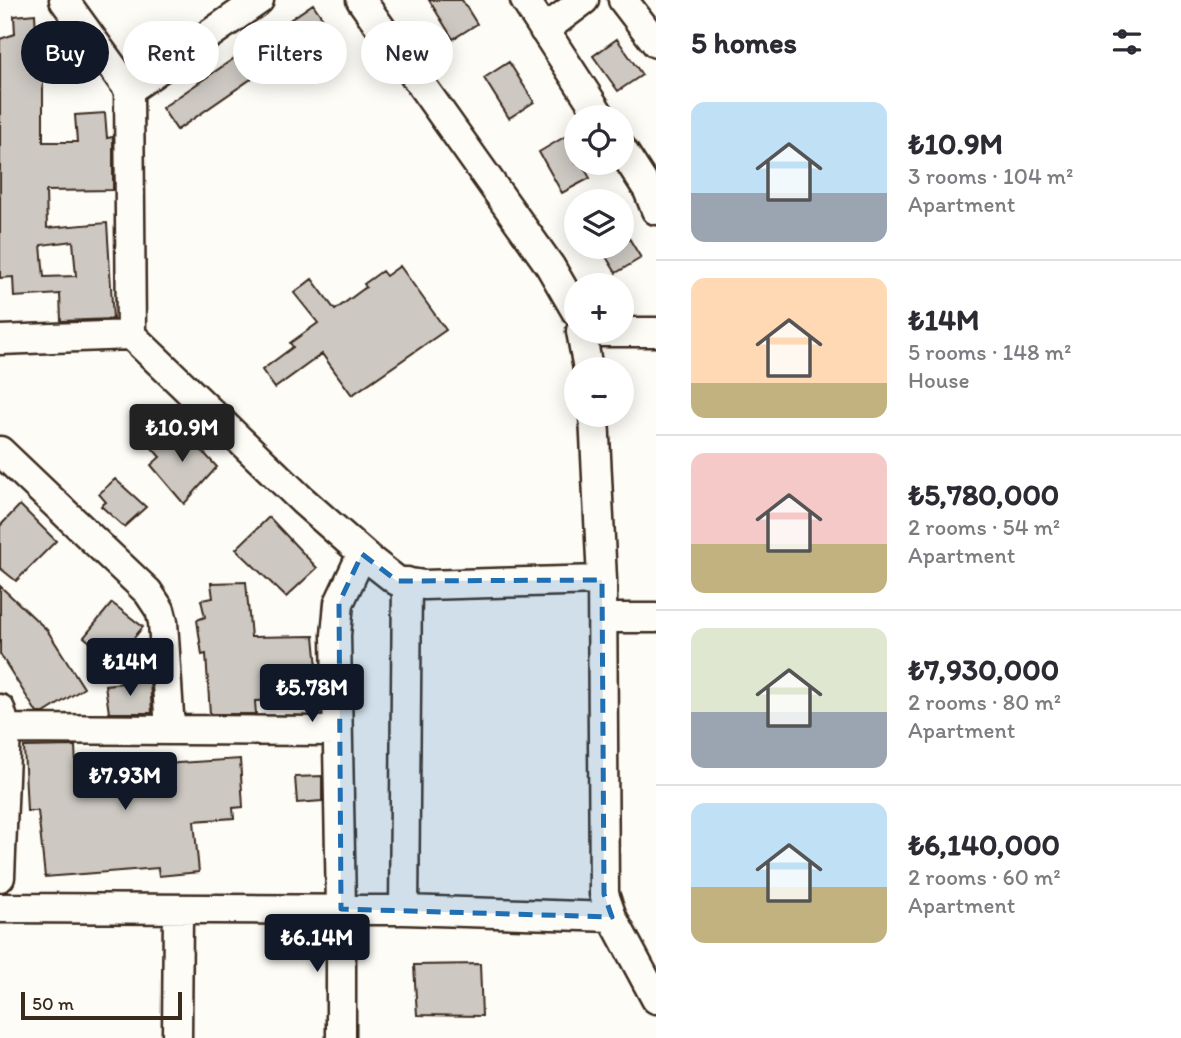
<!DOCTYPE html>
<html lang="en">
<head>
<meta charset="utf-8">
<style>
  :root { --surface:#fff; --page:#f7f7f7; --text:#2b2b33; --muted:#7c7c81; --line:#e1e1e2; --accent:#111827 }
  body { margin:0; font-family:Itim,sans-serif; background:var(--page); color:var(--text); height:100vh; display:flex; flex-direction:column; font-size:26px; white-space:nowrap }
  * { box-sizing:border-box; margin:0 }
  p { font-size:23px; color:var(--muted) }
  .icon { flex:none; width:38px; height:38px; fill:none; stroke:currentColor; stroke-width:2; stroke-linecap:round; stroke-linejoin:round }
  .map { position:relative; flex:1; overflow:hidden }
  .drawer { display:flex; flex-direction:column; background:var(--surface); width:525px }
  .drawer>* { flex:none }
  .hud { position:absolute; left:21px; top:21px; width:528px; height:63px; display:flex; gap:14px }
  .tools { position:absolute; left:564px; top:105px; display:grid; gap:14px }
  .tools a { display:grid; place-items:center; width:70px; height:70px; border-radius:50%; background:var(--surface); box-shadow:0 4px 18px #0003; font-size:35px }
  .scale { position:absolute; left:21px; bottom:18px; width:161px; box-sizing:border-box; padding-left:7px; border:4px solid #3b2a1e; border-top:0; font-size:19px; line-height:24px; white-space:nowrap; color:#3b2a1e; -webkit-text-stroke:5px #fdfcf7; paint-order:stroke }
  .price { position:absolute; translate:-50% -60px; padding:0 16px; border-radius:7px; background:var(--accent); color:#fff; font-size:23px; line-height:46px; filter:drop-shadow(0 2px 4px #0008) }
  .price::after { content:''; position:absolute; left:50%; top:42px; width:21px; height:16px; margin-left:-10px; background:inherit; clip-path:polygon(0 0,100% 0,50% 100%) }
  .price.current { background:#222; color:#fff }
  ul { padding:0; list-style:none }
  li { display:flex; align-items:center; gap:21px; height:175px; padding:0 35px }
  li+li { border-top:2px solid var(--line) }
  li span { display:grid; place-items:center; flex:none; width:196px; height:140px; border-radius:14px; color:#555 }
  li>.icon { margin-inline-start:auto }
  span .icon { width:84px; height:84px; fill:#fffc; stroke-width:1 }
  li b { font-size:30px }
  h2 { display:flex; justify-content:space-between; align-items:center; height:84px; padding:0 35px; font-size:30px }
  .pill { padding:0 24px; border-radius:32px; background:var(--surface); box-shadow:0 4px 18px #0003; font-size:24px; line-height:63px }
  .pill.current { background:var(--accent); color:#fff }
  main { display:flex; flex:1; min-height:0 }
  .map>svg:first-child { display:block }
</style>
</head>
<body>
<main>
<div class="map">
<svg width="656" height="1038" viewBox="0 0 656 1038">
  <rect width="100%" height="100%" fill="#fdfcf7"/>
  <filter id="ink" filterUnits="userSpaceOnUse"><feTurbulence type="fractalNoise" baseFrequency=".0143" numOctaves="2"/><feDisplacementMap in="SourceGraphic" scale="14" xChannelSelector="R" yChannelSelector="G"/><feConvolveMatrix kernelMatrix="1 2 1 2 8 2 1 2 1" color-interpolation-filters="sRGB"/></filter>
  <g filter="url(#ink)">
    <path fill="#cdc8c2" stroke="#3b2a1e" stroke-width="2" fill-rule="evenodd" d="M429,0H462L477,24L453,39Z
      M313,4L328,26L177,130L162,108Z
      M35,14L36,31H43V142H77L75,115L105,113L107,138L113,137V190L46,191L47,228L107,223L113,319L61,321L60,294L14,297L13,277L0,278V39L15,34L14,16ZM73,241L76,276L44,277L41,245Z
      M617,39L642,75L618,91L593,56Z
      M509,62L534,102L509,118L484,78Z
      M566,136L576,153V163H581L590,178L562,193L539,152Z
      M621,225L641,258L616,273L600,247H621Z
      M400,266L446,330L352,395L322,354L275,388L262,370L293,347L290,343L318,323L294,293L312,279L335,310L366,287L364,284L382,271L386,276Z
      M177,424L217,467L184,504L151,465L160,457L152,448Z
      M115,479L146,507L124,527L101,506L106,502L99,494Z
      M20,505L56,541L16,581L0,568V526Z
      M269,517L317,568L286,597L236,549Z
      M246,582L251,637L314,636L320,699L255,701L256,714H210L206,654L202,655L197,620L205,617L201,600L213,598L211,583Z
      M0,586L47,630L84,688L44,713H37L0,654Z
      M112,603L143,627L114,662L84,637Z
      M150,680L152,713H109L105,685Z
      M75,746L76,766L90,765L91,774L178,763L240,759L243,807L233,808L234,818L194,821L199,872L159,876L158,868L45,877L38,811H27L24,747Z
      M322,776V801L297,803L295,777Z
      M480,964L482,1016L417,1015L414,965Z"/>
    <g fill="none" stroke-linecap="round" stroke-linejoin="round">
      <g stroke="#3b2a1e" stroke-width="33">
        <path id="minor" d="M64,0L129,90
          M361,0L550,266L576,311
          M525,0L601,117
          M623,0L656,43
          M544,30L584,0
          M621,148L648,190L656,210
          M581,331L588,369
          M581,332H656
          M131,335L129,90L259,0
          M0,340L131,335L302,500L369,559L397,581L424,585L602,580
          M594,415L602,580L604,894L612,917L656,999
          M0,451L148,592L160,610L163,622L170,730
          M603,618H656
          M0,709L6,729L0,877
          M6,729L337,731
          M0,908L404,910L612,917
          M404,910L407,582
          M177,1038L178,911
          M341,1038V909L336,635L339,603L362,554"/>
      </g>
      <use href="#minor" stroke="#fdfcf7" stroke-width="28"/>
    </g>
  </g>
  <path fill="#1f6fb2" fill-opacity="0.2" stroke="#1f6fb2" stroke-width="5" stroke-dasharray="14 9" stroke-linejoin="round" d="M362,554L397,581L602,580L604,894L612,917L341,909L339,603Z"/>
</svg>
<div class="tools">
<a><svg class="icon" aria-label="locate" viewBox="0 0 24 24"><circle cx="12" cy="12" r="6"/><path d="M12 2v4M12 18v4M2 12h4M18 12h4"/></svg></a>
<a><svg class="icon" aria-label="layers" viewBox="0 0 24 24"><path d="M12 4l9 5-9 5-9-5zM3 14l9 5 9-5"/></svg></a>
<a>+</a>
<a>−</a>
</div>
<div class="scale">50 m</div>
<b class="price current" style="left:182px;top:464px">₺10.9M</b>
<b class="price" style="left:130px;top:698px">₺14M</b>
<b class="price" style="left:312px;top:724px">₺5.78M</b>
<b class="price" style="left:125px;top:812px">₺7.93M</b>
<b class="price" style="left:317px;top:974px">₺6.14M</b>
<div class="hud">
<a class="pill current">Buy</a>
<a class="pill">Rent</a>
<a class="pill">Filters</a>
<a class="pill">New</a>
</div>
</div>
<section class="drawer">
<h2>5 homes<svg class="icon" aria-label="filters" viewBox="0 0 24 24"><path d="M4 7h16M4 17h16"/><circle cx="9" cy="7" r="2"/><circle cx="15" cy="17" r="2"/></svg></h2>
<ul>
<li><span style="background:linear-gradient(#bfe0f5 65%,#9aa5b1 0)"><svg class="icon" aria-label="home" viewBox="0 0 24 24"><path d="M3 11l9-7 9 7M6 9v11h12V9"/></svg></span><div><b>₺10.9M</b><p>3 rooms · 104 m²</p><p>Apartment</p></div></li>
<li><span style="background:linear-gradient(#ffd9b3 75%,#c2b280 0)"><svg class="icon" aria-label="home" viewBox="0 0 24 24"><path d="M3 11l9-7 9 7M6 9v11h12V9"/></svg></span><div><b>₺14M</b><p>5 rooms · 148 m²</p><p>House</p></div></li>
<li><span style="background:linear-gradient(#f6c9c9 65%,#c2b280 0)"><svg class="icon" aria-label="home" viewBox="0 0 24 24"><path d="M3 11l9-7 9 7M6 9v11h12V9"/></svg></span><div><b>₺5,780,000</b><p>2 rooms · 54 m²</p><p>Apartment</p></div></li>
<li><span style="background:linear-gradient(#dfe7d0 60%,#9aa5b1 0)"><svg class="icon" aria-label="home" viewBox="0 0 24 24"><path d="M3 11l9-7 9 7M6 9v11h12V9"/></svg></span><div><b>₺7,930,000</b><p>2 rooms · 80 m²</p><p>Apartment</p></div></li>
<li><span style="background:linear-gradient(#bfe0f5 60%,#c2b280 0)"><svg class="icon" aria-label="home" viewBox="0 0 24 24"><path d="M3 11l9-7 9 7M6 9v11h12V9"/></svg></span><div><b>₺6,140,000</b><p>2 rooms · 60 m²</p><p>Apartment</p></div></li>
</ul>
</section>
</main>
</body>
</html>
